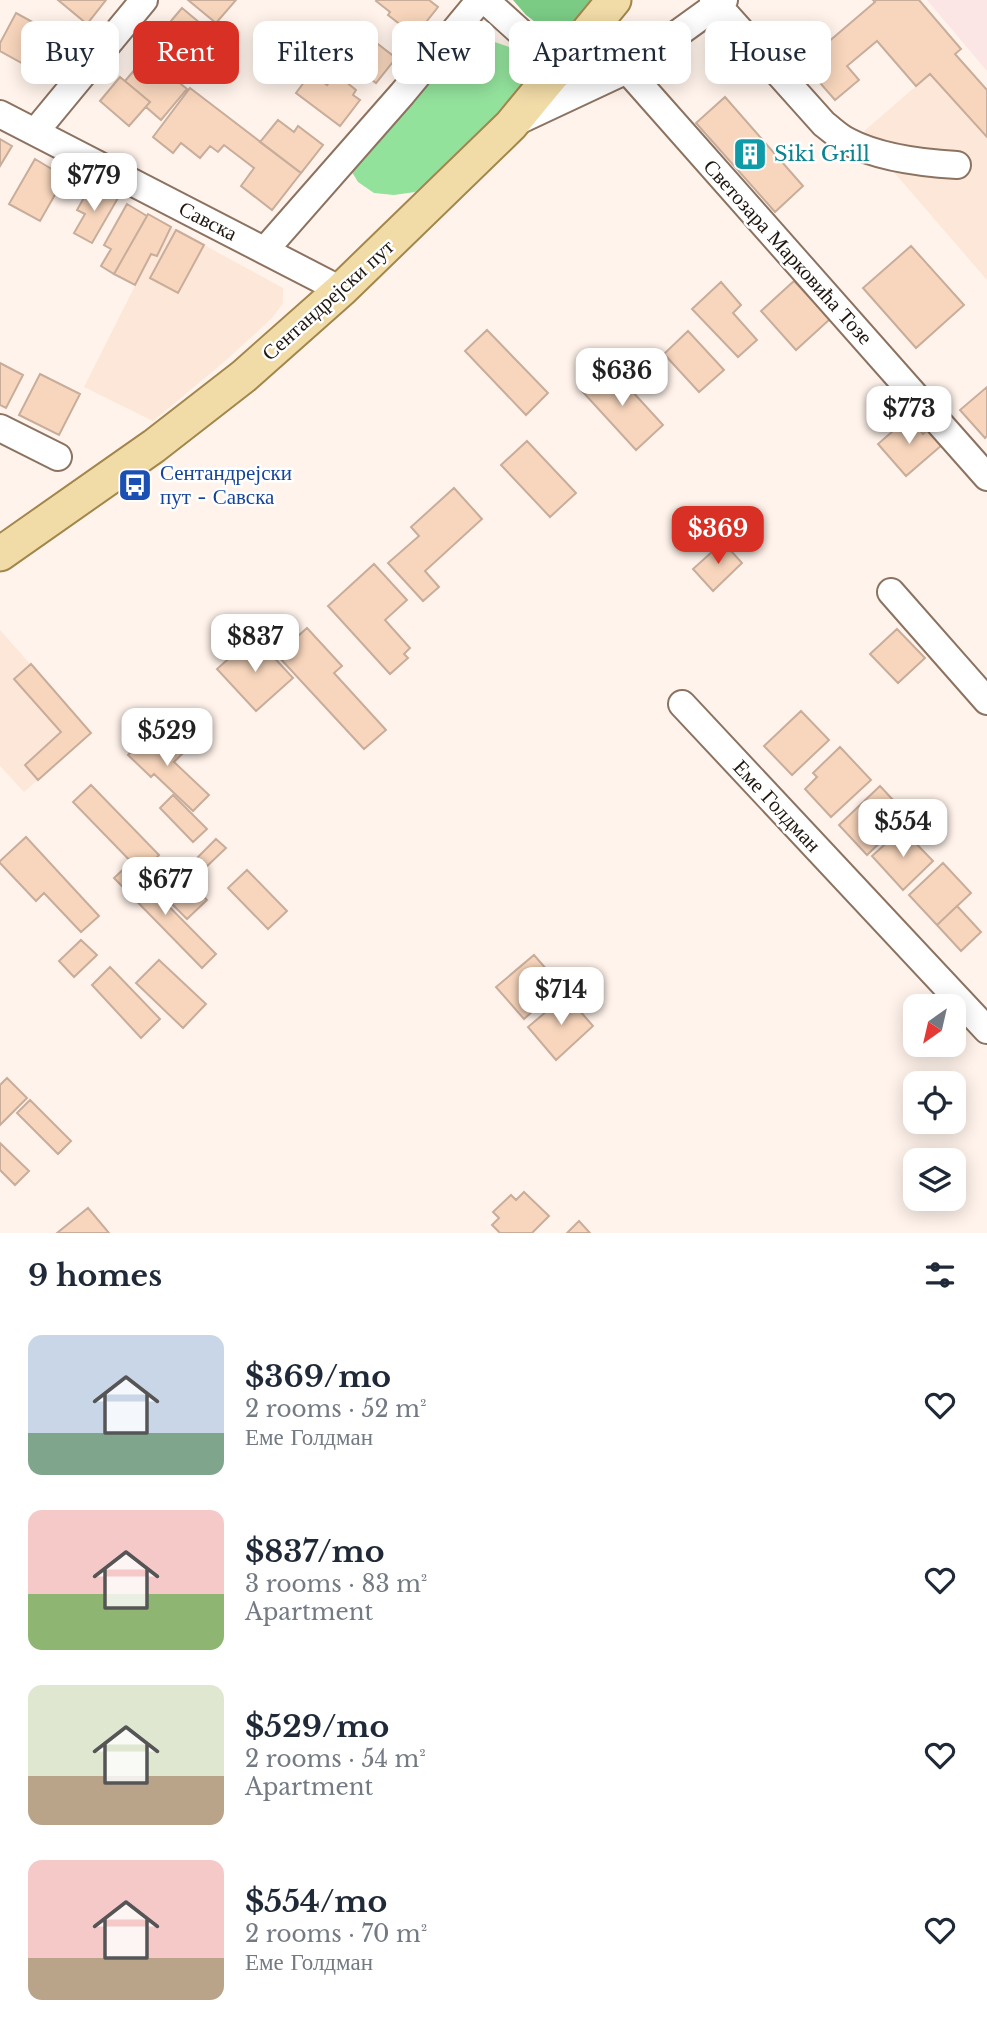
<!DOCTYPE html>
<html lang="en">
<head>
<meta charset="utf-8">
<style>
  :root { --surface:#fff; --page:#f6f6f7; --text:#1f2937; --muted:#747a83; --accent:#d93025 }
  body { margin:0; font-family:"Libre Baskerville",serif; background:var(--page); color:var(--text); height:100vh; display:flex; flex-direction:column; font-size:26px; white-space:nowrap }
  * { box-sizing:border-box; margin:0 }
  p { font-size:23px; color:var(--muted) }
  .icon { flex:none; width:38px; height:38px; fill:none; stroke:currentColor; stroke-width:2; stroke-linecap:round; stroke-linejoin:round }
  .map { position:relative; height:1233px; overflow:hidden }
  .details { display:flex; flex-direction:column; background:var(--surface); flex:1 }
  .details>* { flex:none }
  .banner { position:absolute; left:21px; top:21px; width:945px; height:63px; display:flex; gap:14px }
  .needle { width:46px; rotate:214deg }
  .tools { position:absolute; left:903px; top:994px; display:grid; gap:14px }
  .tools a { display:grid; place-items:center; width:63px; height:63px; border-radius:14px; background:var(--surface); box-shadow:0 4px 18px #0003; font-size:35px }
  .price { position:absolute; translate:-50% -60px; padding:0 16px; border-radius:14px; background:#fff; color:#222; font-size:23px; line-height:46px; filter:drop-shadow(0 2px 4px #0008) }
  .price::after { content:''; position:absolute; left:50%; top:42px; width:21px; height:16px; margin-left:-10px; background:inherit; clip-path:polygon(0 0,100% 0,50% 100%) }
  .price.current { background:var(--accent); color:#fff }
  ul { padding:0; list-style:none }
  li { display:flex; align-items:center; gap:21px; height:175px; padding:0 28px }
  li span { display:grid; place-items:center; flex:none; width:196px; height:140px; border-radius:14px; color:#555 }
  li>.icon { margin-inline-start:auto }
  span .icon { width:84px; height:84px; fill:#fffc; stroke-width:1 }
  li b { font-size:30px }
  h2 { display:flex; justify-content:space-between; align-items:center; height:84px; padding:0 28px; font-size:30px }
  .tag { padding:0 24px; border-radius:14px; background:var(--surface); box-shadow:0 4px 18px #0003; font-size:24px; line-height:63px }
  .tag.current { background:var(--accent); color:#fff }
  .map>svg:first-child { display:block }
</style>
</head>
<body>
<div class="map">
<svg width="987" height="1233" viewBox="0 0 987 1233">
  <rect width="100%" height="100%" fill="#fff3eb"/>
  <path fill="#fce7d8" d="M930,74L987,137V280L892,170L847,146Z
    M171,227L283,288V303L272,318L224,362L153,421L84,387L151,254L157,256Z
    M0,630L91,733L24,792L0,766Z"/>
  <path fill="#fbe6e5" d="M927,0H987V71Z"/>
  <path fill="#93e29c" d="M471,34L518,50L530,62L531,76L489,125L442,171L415,192L394,195L374,193L358,182L350,169L456,38Z"/>
  <path fill="#7bcb85" d="M513,0H594L568,32L552,35L526,15Z"/>
  <path fill="#f8d6bd" stroke="#c8ad9a" stroke-width="2" d="M58,0H106L87,24Z
    M188,0H236L216,23Z
    M377,0H429L438,7L415,36L388,15L390,12L376,1Z
    M873,0H919L961,49L955,54L987,90V137L930,74L916,86L877,41L847,66L859,80L835,100L787,45L811,24L827,43L875,2Z
    M182,8L212,33L178,72L149,47Z
    M16,13L47,30L27,66L0,51V43Z
    M357,28L396,58L376,83L337,53Z
    M149,53L174,74L171,76L187,89L161,120L146,107L150,102L125,81Z
    M311,73L327,85L336,74L356,90L353,95L360,100L340,126L296,93Z
    M120,77L150,102L129,126L100,101Z
    M190,88L301,173L272,210L241,186L254,168L224,145L218,152L210,146L200,158L181,143L173,153L153,137Z
    M725,97L803,186L775,212L696,123Z
    M278,120L294,132L298,126L323,145L301,173L260,142Z
    M0,139L12,146L0,166Z
    M35,159L65,177L40,221L9,204Z
    M91,185L118,198L92,243L74,233L85,214L77,210Z
    M127,204L147,216L114,274L101,266L111,249L104,245Z
    M148,214L171,227L157,256L151,254L135,285L114,274Z
    M176,230L204,245L178,293L150,278Z
    M911,246L964,305L916,348L863,288Z
    M794,281L830,319L796,350L761,311Z
    M721,282L741,305L733,313L757,340L738,357L692,309Z
    M487,330L548,393L526,415L465,351Z
    M688,331L724,370L699,392L664,354Z
    M0,363L23,375L6,408L0,405Z
    M609,366L663,425L636,450L582,391Z
    M40,374L80,394L59,435L19,415Z
    M987,387V436L985,438L960,410Z
    M909,417L923,434L928,430L942,445L906,476L878,444Z
    M527,441L576,493L550,517L501,465Z
    M454,488L482,519L425,571L439,587L423,601L388,563L419,536L411,527Z
    M723,542L742,563L713,591L693,569Z
    M374,564L407,600L385,620L410,648L404,654L408,658L390,674L328,606Z
    M307,628L342,666L334,673L386,730L364,749L277,655Z
    M897,629L925,658L898,683L870,654Z
    M254,636L293,678L256,711L217,669Z
    M31,664L91,733L38,780L25,765L61,732L14,679Z
    M801,711L829,740L792,775L764,746Z
    M155,727L183,753L174,762L209,795L193,811L154,774L151,777L128,755Z
    M840,747L871,780L831,817L805,789L817,777L813,773Z
    M91,785L159,855L142,873L73,802Z
    M880,786L908,816L867,855L839,825Z
    M173,795L207,829L193,842L160,808Z
    M902,829L933,861L903,890L872,856Z
    M26,837L99,916L81,932L44,893L36,901L0,863V861Z
    M216,839L226,848L205,868L196,859Z
    M943,863L971,893L937,925L909,895Z
    M128,865L216,954L202,968L114,878Z
    M247,870L287,911L268,929L228,888Z
    M187,879L207,900L187,919L167,899Z
    M957,906L981,932L961,951L937,925Z
    M81,940L97,955L74,977L59,961Z
    M534,955L561,986L524,1019L496,987Z
    M159,960L206,1004L183,1028L136,983Z
    M110,967L160,1019L141,1038L92,985Z
    M566,995L593,1026L556,1060L528,1027Z
    M7,1078L27,1098L0,1125V1085Z
    M30,1100L71,1141L58,1154L17,1113Z
    M0,1143L29,1171L15,1185L0,1170Z
    M524,1192L549,1216L532,1233H500L492,1225L499,1218L493,1212L511,1195L516,1200Z
    M88,1208L109,1233H57Z
    M579,1221L590,1233H567Z"/>
  <g fill="none" stroke-linecap="round" stroke-linejoin="round">
    <g stroke="#8c7361" stroke-width="30">
      <path id="minor" d="M485,0L559,67
        M713,0L824,124C832,130 839,137 847,141C879,158 921,163 957,165
        M594,23L627,70L987,477
        M0,114L341,290
        M516,122L627,70L724,0
        M35,132L144,0
        M265,250L402,94L480,0
        M0,428L58,457
        M891,592L987,701
        M682,704L987,1030"/>
    </g>
    <g stroke="#a2864b" stroke-width="37">
      <path id="major" d="M0,554L154,446L244,376L341,290L511,125L614,0"/>
    </g>
    <use href="#minor" stroke="#fff" stroke-width="26"/>
    <use href="#major" stroke="#f1dba7" stroke-width="33"/>
  </g>
  <defs>
    <g id="building-square" transform="scale(1.75)"><rect x="-9" y="-9" width="18" height="18" rx="4" fill="#0f9aa8" stroke="#fff"/><path d="M-4-6H4V6H1V3H-1V6H-4ZM-2.5-4.3h1.7v1.8h-1.7ZM.8-4.3h1.7v1.8H.8ZM-2.5-1h1.7V.8h-1.7ZM.8-1h1.7V.8H.8Z" fill="#fff"/></g>
    <g id="bus-square" transform="scale(1.75)"><rect x="-9" y="-9" width="18" height="18" rx="4" fill="#1a4fb4" stroke="#fff"/><path d="M-5-6H5V4H4V6H2V4H-2V6H-4V4H-5ZM-3.5-4V0h7V-4ZM-3.5 1.2v1.5H-2V1.2ZM2 1.2v1.5H3.5V1.2Z" fill="#fff"/></g>
  </defs>
  <g fill-rule="evenodd">
    <use href="#building-square" x="750" y="154"/>
    <use href="#bus-square" x="135" y="485"/>
  </g>
  <g text-anchor="middle" stroke-width="5" stroke-linejoin="round" paint-order="stroke">
    <g font-size="21" fill="#0d838f" stroke="#fff" text-anchor="start">
      <text x="774" y="161">Siki Grill</text>
    </g>
    <g font-size="21" fill="#1f160f" stroke="#fff">
      <text transform="translate(208 221) rotate(27)" y="7">Савска</text>
      <text transform="translate(788 252) rotate(48)" y="7">Светозара Марковића Тозе</text>
      <text transform="translate(328 300) rotate(-42)" y="7">Сентандрејски пут</text>
      <text transform="translate(777 806) rotate(47)" y="7">Еме Голдман</text>
    </g>
    <g font-size="21" fill="#164399" stroke="#fff" text-anchor="start">
      <text x="160" y="480">Сентандрејски<tspan x="160" dy="24">пут - Савска</tspan></text>
    </g>
  </g>
</svg>
<div class="tools">
<a><svg class="needle" viewBox="-14 -14 28 28"><path d="M0-13l5 13h-10z" fill="#e53935"/><path d="M0 13l5-13h-10z" fill="#747a83"/></svg></a>
<a><svg class="icon" aria-label="locate" viewBox="0 0 24 24"><circle cx="12" cy="12" r="6"/><path d="M12 2v4M12 18v4M2 12h4M18 12h4"/></svg></a>
<a><svg class="icon" aria-label="layers" viewBox="0 0 24 24"><path d="M12 4l9 5-9 5-9-5zM3 14l9 5 9-5"/></svg></a>
</div>
<b class="price" style="left:94px;top:213px">$779</b>
<b class="price" style="left:622px;top:408px">$636</b>
<b class="price" style="left:909px;top:446px">$773</b>
<b class="price current" style="left:718px;top:566px">$369</b>
<b class="price" style="left:255px;top:674px">$837</b>
<b class="price" style="left:167px;top:768px">$529</b>
<b class="price" style="left:903px;top:859px">$554</b>
<b class="price" style="left:165px;top:917px">$677</b>
<b class="price" style="left:561px;top:1027px">$714</b>
<div class="banner">
<a class="tag">Buy</a>
<a class="tag current">Rent</a>
<a class="tag">Filters</a>
<a class="tag">New</a>
<a class="tag">Apartment</a>
<a class="tag">House</a>
</div>
</div>
<section class="details">
<h2>9 homes<svg class="icon" aria-label="filters" viewBox="0 0 24 24"><path d="M4 7h16M4 17h16"/><circle cx="9" cy="7" r="2"/><circle cx="15" cy="17" r="2"/></svg></h2>
<ul>
<li><span style="background:linear-gradient(#c9d6e8 70%,#7fa58c 0)"><svg class="icon" aria-label="home" viewBox="0 0 24 24"><path d="M3 11l9-7 9 7M6 9v11h12V9"/></svg></span><div><b>$369/mo</b><p>2 rooms · 52 m²</p><p>Еме Голдман</p></div><svg class="icon" aria-label="heart" viewBox="0 0 24 24"><path d="M12 20l-8-8c-3-5 5-10 8-4 3-6 11-1 8 4z"/></svg></li>
<li><span style="background:linear-gradient(#f6c9c9 60%,#8fb573 0)"><svg class="icon" aria-label="home" viewBox="0 0 24 24"><path d="M3 11l9-7 9 7M6 9v11h12V9"/></svg></span><div><b>$837/mo</b><p>3 rooms · 83 m²</p><p>Apartment</p></div><svg class="icon" aria-label="heart" viewBox="0 0 24 24"><path d="M12 20l-8-8c-3-5 5-10 8-4 3-6 11-1 8 4z"/></svg></li>
<li><span style="background:linear-gradient(#dfe7d0 65%,#b9a48a 0)"><svg class="icon" aria-label="home" viewBox="0 0 24 24"><path d="M3 11l9-7 9 7M6 9v11h12V9"/></svg></span><div><b>$529/mo</b><p>2 rooms · 54 m²</p><p>Apartment</p></div><svg class="icon" aria-label="heart" viewBox="0 0 24 24"><path d="M12 20l-8-8c-3-5 5-10 8-4 3-6 11-1 8 4z"/></svg></li>
<li><span style="background:linear-gradient(#f6c9c9 70%,#b9a48a 0)"><svg class="icon" aria-label="home" viewBox="0 0 24 24"><path d="M3 11l9-7 9 7M6 9v11h12V9"/></svg></span><div><b>$554/mo</b><p>2 rooms · 70 m²</p><p>Еме Голдман</p></div><svg class="icon" aria-label="heart" viewBox="0 0 24 24"><path d="M12 20l-8-8c-3-5 5-10 8-4 3-6 11-1 8 4z"/></svg></li>
</ul>
</section>
</body>
</html>
